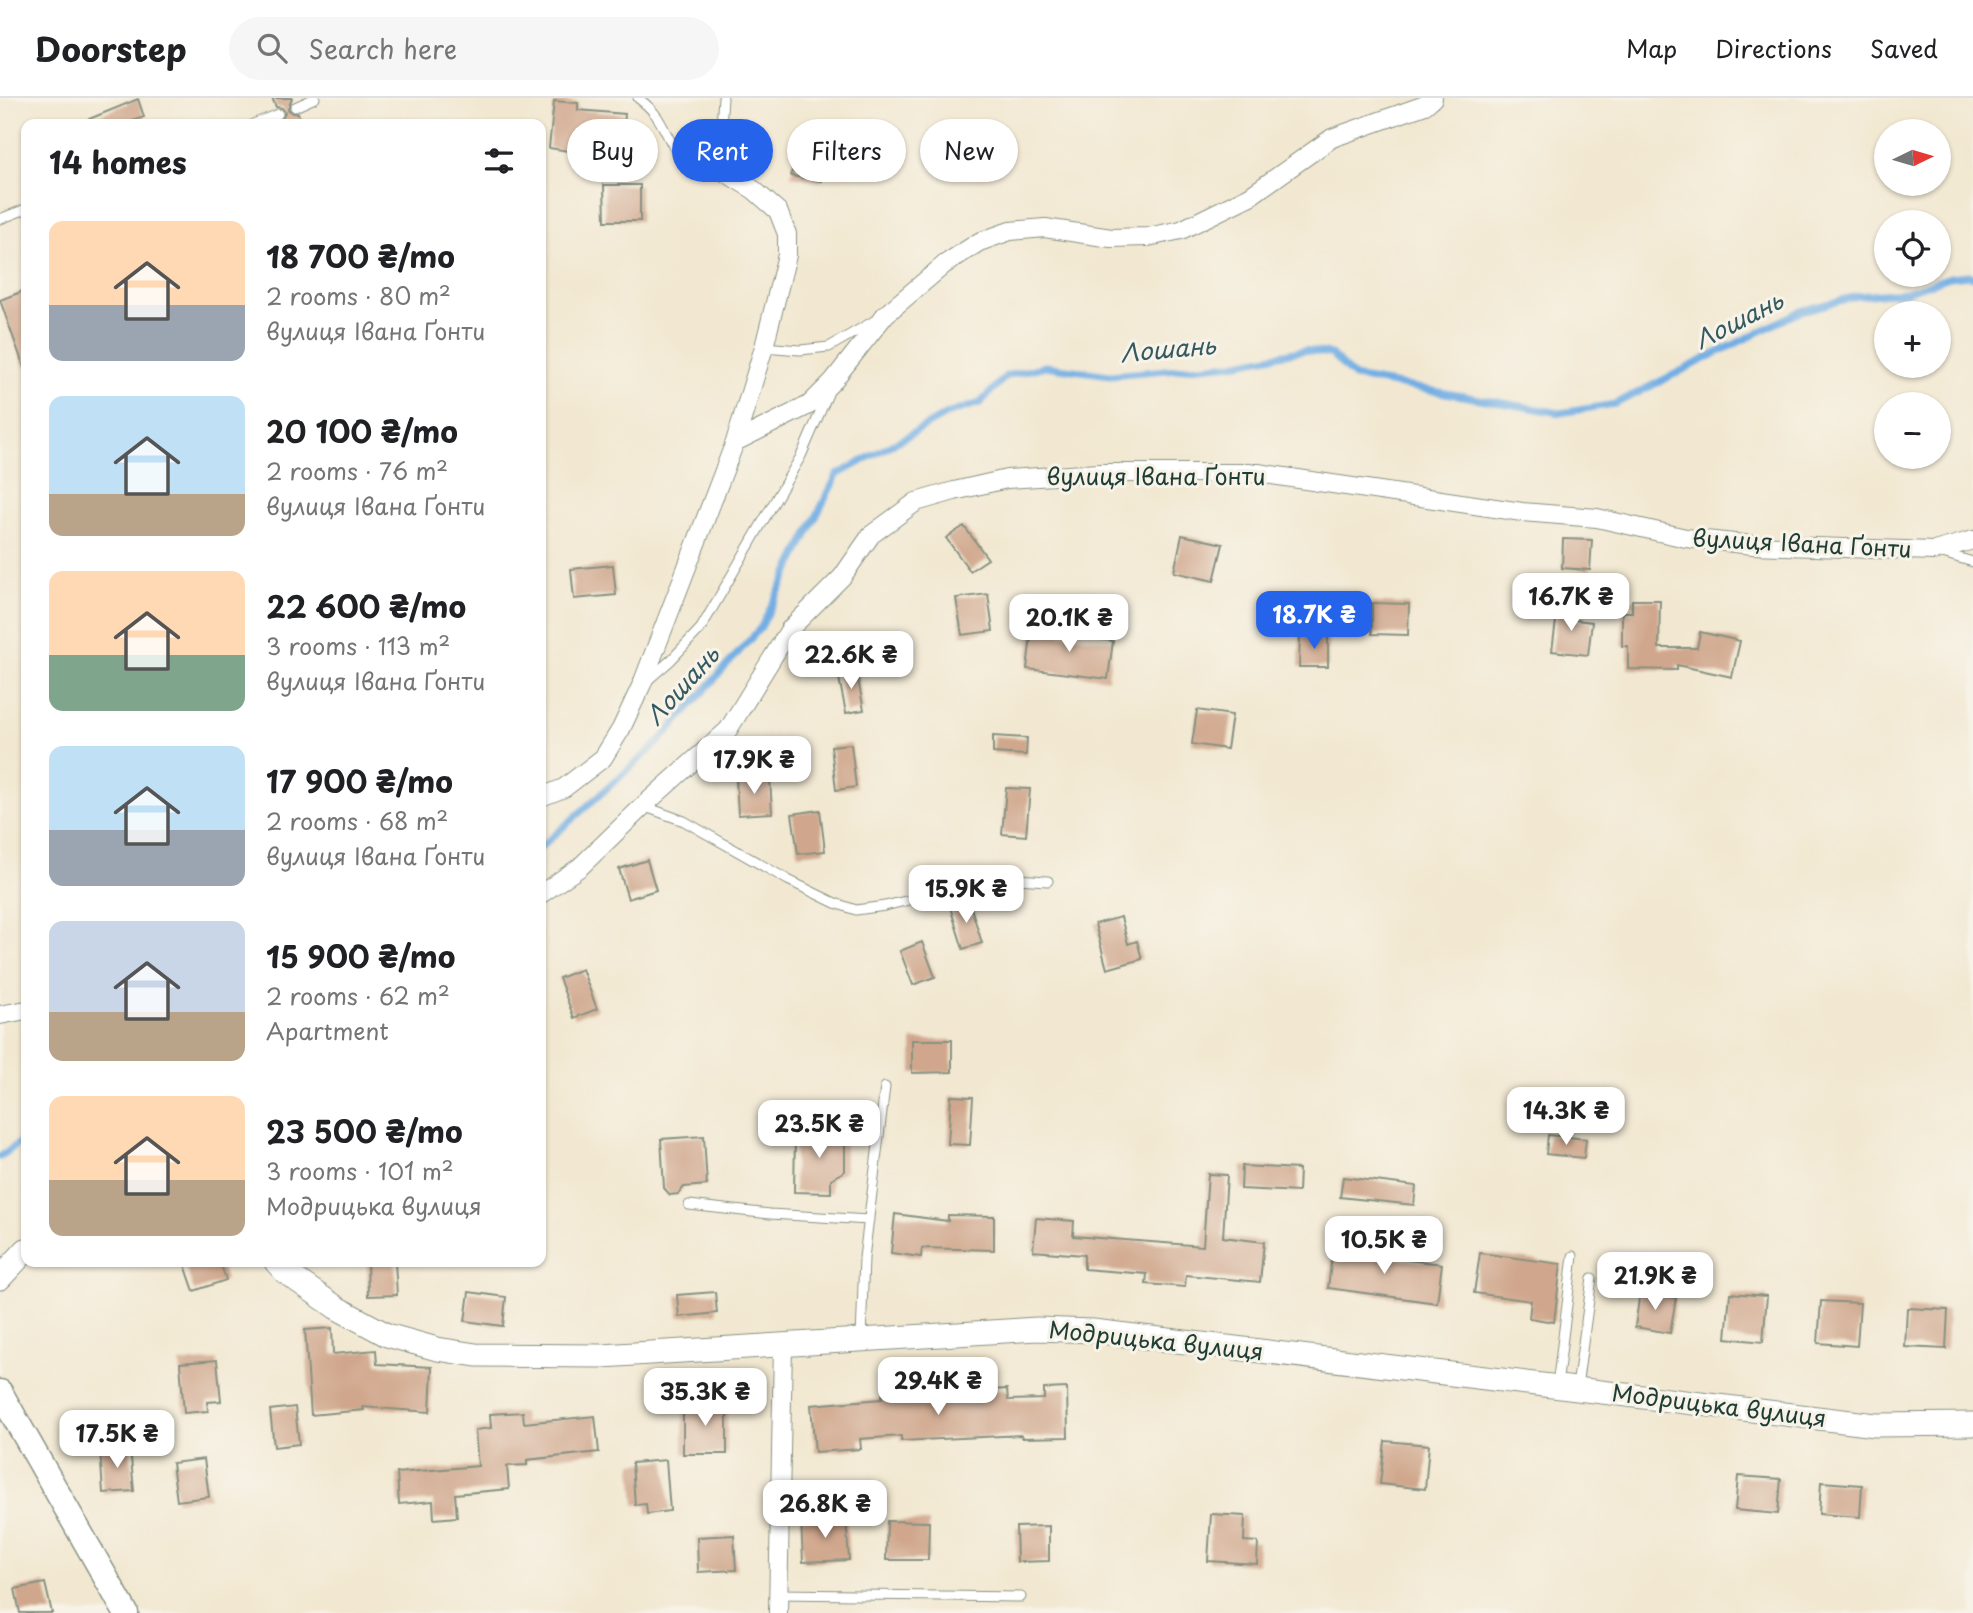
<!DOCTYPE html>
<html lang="en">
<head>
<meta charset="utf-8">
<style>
  :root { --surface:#fff; --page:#f6f6f6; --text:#202124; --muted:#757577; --line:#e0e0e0; --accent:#2563eb }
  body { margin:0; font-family:"Playpen Sans",sans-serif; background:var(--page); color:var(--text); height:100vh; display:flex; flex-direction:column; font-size:26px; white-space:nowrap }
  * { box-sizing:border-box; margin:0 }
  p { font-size:23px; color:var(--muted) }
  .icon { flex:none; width:38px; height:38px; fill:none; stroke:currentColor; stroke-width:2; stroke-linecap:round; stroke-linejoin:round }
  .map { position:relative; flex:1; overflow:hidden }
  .details { position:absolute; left:21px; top:21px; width:525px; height:1148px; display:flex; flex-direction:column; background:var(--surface); border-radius:14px; box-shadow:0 2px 5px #0004 }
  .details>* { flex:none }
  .guide { position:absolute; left:567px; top:21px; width:665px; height:63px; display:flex; gap:14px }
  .needle { width:46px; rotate:85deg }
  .tools { position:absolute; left:1874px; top:21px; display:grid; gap:14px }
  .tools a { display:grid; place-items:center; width:77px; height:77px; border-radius:50%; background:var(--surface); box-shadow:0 2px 5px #0004; font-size:35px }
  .price { position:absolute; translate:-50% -60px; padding:0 16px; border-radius:14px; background:#fff; color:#222; font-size:23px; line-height:46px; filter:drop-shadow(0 2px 4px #0008) }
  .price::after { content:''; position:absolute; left:50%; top:42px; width:21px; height:16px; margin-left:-10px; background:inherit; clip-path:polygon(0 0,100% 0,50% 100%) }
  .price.active { background:var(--accent); color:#fff }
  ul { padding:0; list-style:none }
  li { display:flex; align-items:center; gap:21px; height:175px; padding:0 28px }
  li span { display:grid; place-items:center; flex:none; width:196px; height:140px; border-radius:14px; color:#555 }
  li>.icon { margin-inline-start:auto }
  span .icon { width:84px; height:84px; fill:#fffc; stroke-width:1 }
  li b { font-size:30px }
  h2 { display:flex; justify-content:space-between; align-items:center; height:84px; padding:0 28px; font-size:30px }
  .pill { padding:0 24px; border-radius:32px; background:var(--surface); box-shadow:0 2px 5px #0004; font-size:24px; line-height:63px }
  .pill.active { background:var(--accent); color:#fff }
  header { display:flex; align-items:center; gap:42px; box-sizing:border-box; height:98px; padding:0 35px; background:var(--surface); border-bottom:2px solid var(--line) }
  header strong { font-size:33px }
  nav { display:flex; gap:38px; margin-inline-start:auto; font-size:24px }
  .search { width:490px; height:63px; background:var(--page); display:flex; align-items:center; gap:18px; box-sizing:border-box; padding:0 24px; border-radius:38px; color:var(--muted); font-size:26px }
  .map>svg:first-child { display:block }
</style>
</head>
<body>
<header>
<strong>Doorstep</strong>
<div class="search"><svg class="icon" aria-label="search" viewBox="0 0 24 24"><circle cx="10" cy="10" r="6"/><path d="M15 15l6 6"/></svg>Search here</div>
<nav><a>Map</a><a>Directions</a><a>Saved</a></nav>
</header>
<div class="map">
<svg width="1973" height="1515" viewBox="0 0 1973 1515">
  <rect width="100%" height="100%" fill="#f7f3e8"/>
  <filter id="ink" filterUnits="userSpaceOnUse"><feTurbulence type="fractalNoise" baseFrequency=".0143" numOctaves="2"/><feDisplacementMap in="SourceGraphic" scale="14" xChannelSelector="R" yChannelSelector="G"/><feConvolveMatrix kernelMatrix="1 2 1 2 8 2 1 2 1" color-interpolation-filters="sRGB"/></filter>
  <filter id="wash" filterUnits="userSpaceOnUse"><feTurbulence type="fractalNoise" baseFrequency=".00686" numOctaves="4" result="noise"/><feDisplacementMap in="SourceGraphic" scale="28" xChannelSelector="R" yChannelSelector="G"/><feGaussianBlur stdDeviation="1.57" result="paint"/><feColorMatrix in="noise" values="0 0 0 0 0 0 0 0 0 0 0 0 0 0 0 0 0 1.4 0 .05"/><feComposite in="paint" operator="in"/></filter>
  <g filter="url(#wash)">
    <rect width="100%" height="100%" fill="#f2e8d1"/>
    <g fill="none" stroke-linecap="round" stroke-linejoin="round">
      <path stroke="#72aee4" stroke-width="7" d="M541,749L657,646L761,529L837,377L949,315L980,305L1006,278L1045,268L1110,277L1233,266L1305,252L1331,256L1354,279L1560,315L1615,306L1801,213L1857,198L1906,194L1950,179L1969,177L1973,179
        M0,1059L26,1040"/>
    </g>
    <g id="blocks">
      <path fill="#d0a78d" d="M272,0H292L288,11L292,15H298L302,26H283L281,22L285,14L282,10L276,9Z
        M138,1L144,19L125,26H77Z
        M554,3L578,5V12L625,16L622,50L576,46L575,54L549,50Z
        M796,46L827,51L821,83L791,78Z
        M604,87H640V123H605Z
        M26,192V271L25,272L0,202Z
        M964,428L988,461L970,473L946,440Z
        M1182,437L1223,446L1214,483L1174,474Z
        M1563,441L1592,442L1590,472L1562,470Z
        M613,467L616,497L574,501L571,471Z
        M988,496L993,533L962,537L956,500Z
        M1632,502H1660L1659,550H1697L1700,534L1740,543L1732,579L1677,567V572L1628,571V548H1622V514H1632Z
        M1372,505L1409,506L1408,537L1372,536Z
        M1558,508L1577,511L1575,522L1592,524L1588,557L1552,553Z
        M1032,530L1060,532V536L1113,543L1108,581L1027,571Z
        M1300,536H1328V569H1299Z
        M856,571L864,612L846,615L838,575Z
        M1197,612L1232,617L1227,651L1192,646Z
        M993,638L1027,640L1026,657L993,655Z
        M851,646L856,689L836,692L831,648Z
        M770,679L772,715L738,717L736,680Z
        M1006,690L1030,691L1026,738L1002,736Z
        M820,712L825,753L798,756L792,716Z
        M647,762L656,792L628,801L619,771Z
        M969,803L982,845L963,851L950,809Z
        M1121,819L1128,846L1137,843L1142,861L1107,871L1095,826Z
        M922,844L935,879L913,887L900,853Z
        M582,871L597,911L574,920L559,880Z
        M912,942H952V974L912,975Z
        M951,998L973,999L970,1047L948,1046Z
        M817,1030L845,1031V1073L831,1081V1095L794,1094L795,1038H817Z
        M1548,1037L1586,1041L1584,1060L1546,1056Z
        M704,1038L707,1087L684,1089L678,1096L670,1097L664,1090L661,1041Z
        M1242,1068L1299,1071L1298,1094L1241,1091Z
        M1208,1076L1227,1077L1223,1139L1264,1144L1260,1184L1186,1177L1185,1189L1146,1186L1147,1176L1084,1171V1157L1033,1153L1036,1120L1074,1123L1073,1138L1203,1148Z
        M1343,1079L1416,1088L1414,1107L1340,1099Z
        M895,1116L948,1123V1117L994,1118V1152L922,1150L921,1159L891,1155Z
        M1333,1150L1374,1155V1158L1442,1166L1437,1205L1328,1190Z
        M1480,1155L1561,1166L1554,1224L1529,1220L1531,1203L1474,1195Z
        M184,1164H220L226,1182L194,1193Z
        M367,1164H395L397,1197L368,1198Z
        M469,1194L506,1199L503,1228L465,1223Z
        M715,1194L717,1215L679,1219L677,1197Z
        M1640,1194L1676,1200L1670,1235L1635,1229Z
        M1730,1195L1767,1198L1763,1244L1726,1240Z
        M1821,1203L1860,1205L1857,1248L1818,1245Z
        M1907,1210L1948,1212L1946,1251L1905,1249Z
        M332,1230L333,1256L376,1252L377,1266L432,1269L430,1314L363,1309L364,1312L311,1317L305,1232Z
        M217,1262L221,1303L207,1304L208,1313L184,1315L180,1265Z
        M926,1284L927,1296L1007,1291L1008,1302L1044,1301V1291L1067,1290L1068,1339L1022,1340V1337L901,1343V1338L860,1341L861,1351L815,1354L811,1307L882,1301V1297L898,1296L897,1286Z
        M683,1305H727V1356H683Z
        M295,1309L299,1346L274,1349L270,1312Z
        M523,1314L524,1325L595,1318L599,1354L527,1362V1367L507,1368L509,1391L455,1396L457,1419L434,1421L433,1403L399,1406L397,1375L478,1368L475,1332L491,1330L490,1316Z
        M1385,1343L1429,1347L1425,1391L1380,1386Z
        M130,1349L134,1393L103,1395L100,1351Z
        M204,1361L209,1399L177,1403L172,1365Z
        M666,1362L670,1413L647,1416L646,1406L635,1407L632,1365Z
        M1738,1378L1781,1381L1778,1416L1735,1412Z
        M1821,1384L1862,1387L1860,1419L1819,1416Z
        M1211,1416L1245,1418L1244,1443L1258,1444L1257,1466L1208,1463Z
        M846,1419L849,1462L803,1464L801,1421Z
        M887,1423L929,1424L928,1462H886Z
        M1049,1428V1463L1017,1464L1016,1429Z
        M734,1437L736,1472L698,1474L697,1439Z
        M45,1485L52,1515H20L15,1491Z"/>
    </g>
  </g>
  <g filter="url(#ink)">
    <use href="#blocks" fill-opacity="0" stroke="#889282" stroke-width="2"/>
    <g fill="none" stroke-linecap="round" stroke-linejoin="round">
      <g stroke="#889282" stroke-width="11">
        <path id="service" d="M638,0C661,17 661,28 675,51L718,70L723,0
          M295,9L315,0
          M253,26L278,16
          M0,121L26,111
          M764,249L800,252L829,249L874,223
          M1939,454L1973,464
          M649,581L671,562L701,530L801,358L828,296
          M643,708L684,723L788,782L835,805L856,812L885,808L998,780L1048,783
          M689,1107L770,1116L869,1122
          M861,1241L864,1160L885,989
          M1557,1288L1573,1158
          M1577,1289L1592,1180
          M778,1496L1021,1499"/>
      </g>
      <g stroke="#889282" stroke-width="20">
        <path id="minor" d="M735,344L809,307L833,283L885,217L945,166L979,144L1010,133L1045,130L1111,140L1148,139L1181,132L1250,98L1332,40L1425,7L1433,0
          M541,699L564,690L603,660L621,631L642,586L735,344L764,249L787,157V136L778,113L754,92L718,70
          M541,796L580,769L643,708L728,632L790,531L842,479L871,437L916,404L954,393L1007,381L1099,375H1258L1522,414L1597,420L1686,440L1753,447L1934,453L1973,442
          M0,917L26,912
          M778,1515L783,1246"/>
      </g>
      <g stroke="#889282" stroke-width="25">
        <path id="tertiary" d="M276,1164L285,1174L337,1210L387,1237L437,1251L476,1257L602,1258L1037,1231L1093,1233L1876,1327L1973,1326
          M0,1180L26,1152"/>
      </g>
      <g stroke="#889282" stroke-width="27">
        <path id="secondary" d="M0,1294L126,1515"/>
      </g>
      <use href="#service" stroke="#fff" stroke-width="9"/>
      <use href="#minor" stroke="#fff" stroke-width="18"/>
      <use href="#tertiary" stroke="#fff" stroke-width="23"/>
      <use href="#secondary" stroke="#fff" stroke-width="24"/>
    </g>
  </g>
  <g text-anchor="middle" stroke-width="6" stroke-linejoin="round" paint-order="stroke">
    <g font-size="23" fill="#1f3d34" stroke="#f7f3e8">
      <text x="1156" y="387">вулиця Івана Ґонти</text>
      <text transform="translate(1802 446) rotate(3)" y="8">вулиця Івана Ґонти</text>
      <text transform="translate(1156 1243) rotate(6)" y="8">Модрицька вулиця</text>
      <text transform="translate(1719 1308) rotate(7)" y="8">Модрицька вулиця</text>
    </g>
    <g font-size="24" font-style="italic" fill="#345960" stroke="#f7f3e8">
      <text transform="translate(1739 223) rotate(-27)" y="8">Лошань</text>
      <text transform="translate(1168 252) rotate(-5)" y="8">Лошань</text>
      <text transform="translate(683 588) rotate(-48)" y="8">Лошань</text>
    </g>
  </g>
</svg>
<div class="tools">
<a><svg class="needle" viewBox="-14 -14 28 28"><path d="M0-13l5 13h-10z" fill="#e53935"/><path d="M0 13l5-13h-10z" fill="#757577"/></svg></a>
<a><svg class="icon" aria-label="locate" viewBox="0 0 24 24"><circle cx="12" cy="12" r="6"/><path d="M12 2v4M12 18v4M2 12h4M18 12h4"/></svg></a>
<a>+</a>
<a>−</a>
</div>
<b class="price" style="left:1571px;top:535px">16.7K ₴</b>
<b class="price active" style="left:1314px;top:553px">18.7K ₴</b>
<b class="price" style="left:1069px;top:556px">20.1K ₴</b>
<b class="price" style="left:851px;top:593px">22.6K ₴</b>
<b class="price" style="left:754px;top:698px">17.9K ₴</b>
<b class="price" style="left:966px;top:827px">15.9K ₴</b>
<b class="price" style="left:1566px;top:1049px">14.3K ₴</b>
<b class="price" style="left:819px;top:1062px">23.5K ₴</b>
<b class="price" style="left:1384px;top:1178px">10.5K ₴</b>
<b class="price" style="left:1655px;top:1214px">21.9K ₴</b>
<b class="price" style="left:938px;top:1319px">29.4K ₴</b>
<b class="price" style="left:705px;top:1330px">35.3K ₴</b>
<b class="price" style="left:117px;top:1372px">17.5K ₴</b>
<b class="price" style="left:825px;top:1442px">26.8K ₴</b>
<div class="guide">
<a class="pill">Buy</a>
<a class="pill active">Rent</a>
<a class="pill">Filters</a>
<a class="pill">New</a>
</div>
<section class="details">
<h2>14 homes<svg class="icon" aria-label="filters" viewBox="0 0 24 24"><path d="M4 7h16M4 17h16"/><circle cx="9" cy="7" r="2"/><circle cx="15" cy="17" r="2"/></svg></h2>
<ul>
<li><span style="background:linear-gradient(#ffd9b3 60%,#9aa5b1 0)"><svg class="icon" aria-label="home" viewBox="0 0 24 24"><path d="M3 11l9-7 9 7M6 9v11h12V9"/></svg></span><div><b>18 700 ₴/mo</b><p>2 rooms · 80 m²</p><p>вулиця Івана Ґонти</p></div></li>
<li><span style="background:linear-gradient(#bfe0f5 70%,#b9a48a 0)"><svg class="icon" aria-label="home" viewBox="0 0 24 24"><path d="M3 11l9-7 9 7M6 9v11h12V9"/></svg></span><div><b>20 100 ₴/mo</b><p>2 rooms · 76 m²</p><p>вулиця Івана Ґонти</p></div></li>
<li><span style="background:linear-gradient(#ffd9b3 60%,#7fa58c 0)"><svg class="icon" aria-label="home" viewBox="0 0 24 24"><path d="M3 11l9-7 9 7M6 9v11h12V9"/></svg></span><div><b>22 600 ₴/mo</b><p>3 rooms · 113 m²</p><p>вулиця Івана Ґонти</p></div></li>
<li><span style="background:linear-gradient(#bfe0f5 60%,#9aa5b1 0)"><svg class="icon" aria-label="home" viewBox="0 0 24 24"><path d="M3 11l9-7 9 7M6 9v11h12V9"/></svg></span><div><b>17 900 ₴/mo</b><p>2 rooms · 68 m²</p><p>вулиця Івана Ґонти</p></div></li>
<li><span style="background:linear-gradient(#c9d6e8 65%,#b9a48a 0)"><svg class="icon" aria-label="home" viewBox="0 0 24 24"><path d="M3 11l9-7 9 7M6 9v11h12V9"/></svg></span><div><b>15 900 ₴/mo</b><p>2 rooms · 62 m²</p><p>Apartment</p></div></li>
<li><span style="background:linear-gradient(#ffd9b3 60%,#b9a48a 0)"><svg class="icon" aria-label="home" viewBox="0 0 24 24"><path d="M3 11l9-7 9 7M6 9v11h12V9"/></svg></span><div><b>23 500 ₴/mo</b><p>3 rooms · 101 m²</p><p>Модрицька вулиця</p></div></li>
</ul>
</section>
</div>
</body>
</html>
